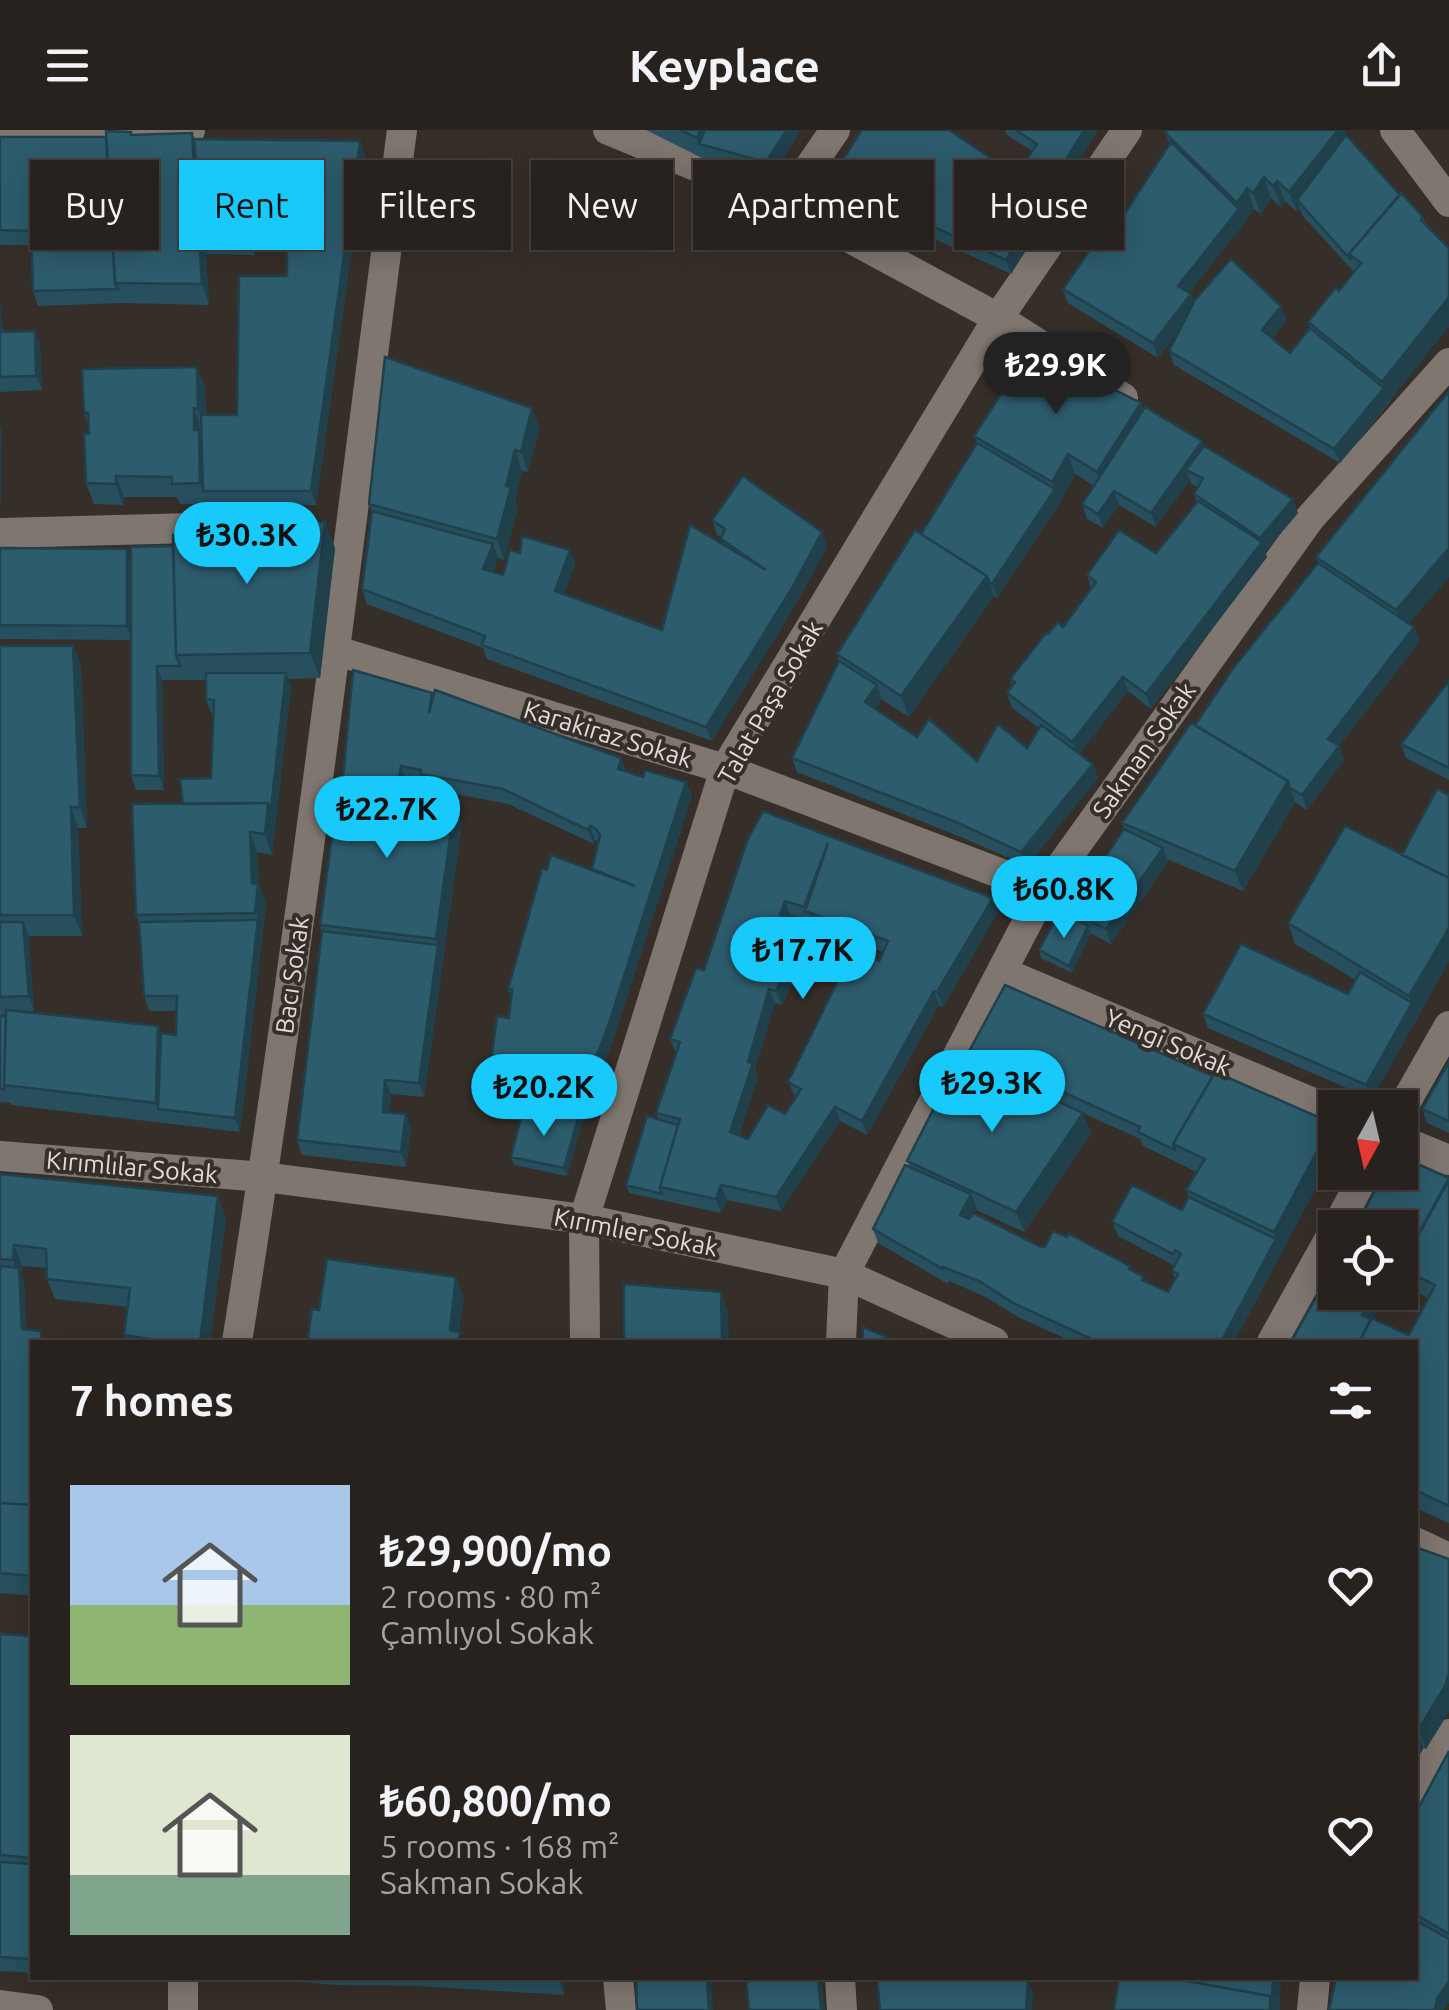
<!DOCTYPE html>
<html lang="en">
<head>
<meta charset="utf-8">
<style>
  :root { --surface:#28221f; --page:#302a28; --text:#f1f3f6; --muted:#a5a4a4; --line:#443f3d; --accent:#17cafb }
  body { margin:0; font-family:Ubuntu,sans-serif; background:var(--page); color:var(--text); height:100vh; display:flex; flex-direction:column; font-size:38px; white-space:nowrap }
  * { box-sizing:border-box; margin:0 }
  p { font-size:32px; color:var(--muted) }
  .icon { flex:none; width:55px; height:55px; fill:none; stroke:currentColor; stroke-width:2; stroke-linecap:round; stroke-linejoin:round }
  .map { position:relative; flex:1; overflow:hidden }
  .side { position:absolute; left:30px; top:1210px; width:1388px; height:640px; display:flex; flex-direction:column; background:var(--surface); border-radius:0px; box-shadow:0 5px 25px #0003,0 0 0 2px var(--line) }
  .side>* { flex:none }
  .guide { position:absolute; left:30px; top:30px; width:1390px; height:90px; display:flex; gap:20px }
  .needle { width:65px; rotate:188deg }
  .controls { position:absolute; left:1318px; top:960px; display:grid; gap:20px }
  .controls a { display:grid; place-items:center; width:100px; height:100px; border-radius:0px; background:var(--surface); box-shadow:0 5px 25px #0003,0 0 0 2px var(--line); font-size:50px }
  .price { position:absolute; translate:-50% -85px; padding:0 22px; border-radius:35px; background:var(--accent); color:#111; font-size:32px; line-height:65px; filter:drop-shadow(0 2px 5px #0008) }
  .price::after { content:''; position:absolute; left:50%; top:60px; width:30px; height:22px; margin-left:-15px; background:inherit; clip-path:polygon(0 0,100% 0,50% 100%) }
  .price.selected { background:#222; color:#fff }
  ul { padding:0; list-style:none }
  li { display:flex; align-items:center; gap:30px; height:250px; padding:0 40px }
  li span { display:grid; place-items:center; flex:none; width:280px; height:200px; border-radius:0px; color:#555 }
  li>.icon { margin-inline-start:auto }
  span .icon { width:120px; height:120px; fill:#fffc; stroke-width:1 }
  li b { font-size:42px }
  h2 { display:flex; justify-content:space-between; align-items:center; height:120px; padding:0 40px; font-size:42px }
  .chip { padding:0 35px; border-radius:0px; background:var(--surface); box-shadow:0 5px 25px #0003,0 0 0 2px var(--line); font-size:35px; line-height:90px }
  .chip.selected { background:var(--accent); color:#111 }
  header { display:flex; justify-content:space-between; align-items:center; height:130px; padding:0 40px; background:var(--surface); font-size:45px; font-weight:600 }
  .map>svg:first-child { display:block }
</style>
</head>
<body>
<header><svg class="icon" aria-label="menu" viewBox="0 0 24 24"><path d="M4 6h16M4 12h16M4 18h16"/></svg>Keyplace<svg class="icon" aria-label="share" viewBox="0 0 24 24"><path d="M12 15V3M7 8l5-5 5 5M5 13v7h14v-7"/></svg></header>
<div class="map">
<svg width="1449" height="1880" viewBox="0 0 1449 1880">
  <rect width="100%" height="100%" fill="#362e29"/>
  <g fill="none" stroke-linecap="round" stroke-linejoin="round">
    <path stroke="#7f7670" stroke-width="30" d="M608,0L785,73L998,188L1123,268
      M1395,0L1449,72
      M0,2L190,0
      M785,73L835,0
      M0,403L232,397
      M337,521L725,639L1044,760
      M1002,842L1335,982
      M1400,982L1449,896
      M1400,1010L1449,1030
      M0,1026L264,1047L584,1089L844,1144L994,1212
      M1336,1098L1366,1042
      M237,1212C301,810 349,404 402,0
      M585,1212L584,1089L725,639L998,188L1127,0
      M841,1212L844,1144L1044,760L1310,388L1449,233
      M1272,1212L1335,1099
      M1415,1412L1449,1428
      M1415,1663L1449,1604
      M618,1848L621,1880
      M840,1848L842,1880
      M0,1875L38,1880
      M183,1880V1848
      M1312,1880L1315,1848"/>
  </g>
  <path fill="#274f5e" fill-rule="evenodd" d="M646,0H801L771,47L704,29Z
    M1005,0H1098L1011,144L891,89L841,54L836,40L1016,45L1032,21L1007,5Z
    M131,2L132,5L194,9L360,11L365,25L316,375L180,374L177,367H124L123,375L94,374L86,353L89,304V297L84,282L197,237L205,258L206,285H237L287,146V115L282,116L276,101L277,95H255V125L206,124V123L209,175L123,173L38,176L33,161L31,115H0V7H106Z
    M1165,3L1347,6L1400,65L1423,87L1426,94L1390,272L1340,333L1174,235L1169,221L1178,202L1158,228L1068,173L1063,159L1110,111L1109,108L1170,14ZM1271,68L1281,77L1285,71L1297,82L1300,78L1302,85L1354,142L1339,161L1308,192L1310,198L1290,223L1272,209L1286,190L1281,176L1194,172L1191,164L1189,163L1254,79L1261,84Z
    M0,174L3,202L35,201L40,215L42,260L0,262Z
    M1141,273L1143,279L1204,316L1298,383L1265,422L1267,427L1151,579L1128,561L1079,624L1093,634L1098,648L1027,736L961,707L797,642L792,628L839,531L837,524L921,404L977,313L974,306ZM1075,344L1094,356L1082,374L1087,389L1103,398L1119,375L1156,397L1190,350L1191,354L1198,357L1194,364L1197,372L1156,423L1087,445L1091,459L1063,497L1048,504L1010,549L1012,556L1007,563L1012,578L1039,598L1027,618L977,631L917,607L875,579L882,570L909,587L994,466L997,468L1060,373Z
    M540,298L528,342L522,341L515,369L518,377L504,430L498,428L493,442L503,445L520,423L570,420L575,434L564,464L662,500L723,415L722,407L717,405L712,390L827,417L797,472L712,611L487,529L483,518L367,474L362,459L372,381L369,374Z
    M0,418L131,431L335,418L320,548L288,549L291,557L272,725L257,722L259,755L266,775L240,1002L11,975V973L0,972V516H73L81,536L87,698H78L82,806H28L34,881H15L158,896L161,903L176,905V881H149L144,866L139,792L136,785L183,674L211,648L214,584L211,583L206,569V550H162L164,660H136L131,645V510L0,509Z
    M1316,427L1449,447L1409,493L1414,497L1420,511L1339,616L1344,630L1307,680L1295,672L1243,761L1167,729L1168,732L1111,814L1090,803L1072,843L1041,828L1039,820L1067,798L1072,788L1069,781L1124,699L1122,693L1318,433Z
    M1449,551V650L1406,628L1401,614Z
    M433,566L626,641L643,647L686,652L692,666L614,907L581,996L567,1046L514,1035L511,1027L520,990L501,989L499,984L491,983L486,969L509,888L511,866L508,859L593,740L599,712L595,710L594,714L508,674L425,658L423,654L406,651L405,661L462,693L424,967L391,964L389,983L406,984L411,998L406,1037L302,1025L297,1010L322,801L320,795L343,648Z
    M1449,665V831L1372,969L1208,898L1203,884L1348,864L1356,850L1295,814L1288,793L1402,725Z
    M747,711L998,782L943,877L939,875L867,1005L840,991L781,1081L727,1070L721,1083L629,1063L626,1055L659,989L656,983L676,923L670,909L704,840ZM790,785L809,791L810,795L883,822L879,831L788,952L795,967L785,984L748,1009L739,1005L758,948L755,939L775,873L782,875L812,814L807,800L800,798L789,788Z
    M1005,855L1335,1022L1234,1212H1073L1018,1187L986,1167L949,1151L948,1154L878,1113L873,1099L910,1037L907,1031ZM1083,983L1140,1009L1143,1016L1197,1042L1186,1060L1189,1067L1182,1080L1112,1092L1118,1106L1175,1136L1172,1141L1175,1149L1168,1162L1146,1152L1132,1141L1130,1136L1041,1117L974,1084L976,1080L1024,1102L1091,1004Z
    M1449,932V1003L1427,993L1422,979Z
    M0,1044L226,1087L210,1212H120H126L124,1205L128,1177L55,1169L47,1149V1138L22,1136L21,1144L24,1152L26,1199L32,1212V1466L0,1463Z
    M1449,1048V1393L1415,1378V1212L1373,1188L1409,1205L1428,1168L1400,1154V1098Z
    M1415,1417L1426,1619L1423,1618L1415,1631Z
    M0,1504L32,1506V1843L0,1841Z
    M1449,1621V1873L1415,1848V1684Z
    M258,1848H564V1865L418,1856L334,1855Z"/>
  <path fill="#20404c" d="M700,0H716L699,14L704,29L697,8Z
    M787,0H801L771,47L766,32Z
    M1084,0H1098L1011,144L1006,130Z
    M1338,0H1345L1350,15L1297,70L1300,78L1297,82L1289,62Z
    M192,3L200,23L201,110L206,123L209,175L202,154Z
    M360,11L365,25L316,375L311,361Z
    M1264,47L1271,68L1261,84L1253,63Z
    M1277,51L1285,71L1281,77L1273,56Z
    M1247,58L1254,79L1244,94L1183,170L1178,156L1239,79L1237,73Z
    M250,80L255,95V125L250,110Z
    M1191,164L1196,179L1158,228L1153,213Z
    M1449,167V197L1340,333L1334,319L1384,258L1382,252Z
    M0,174L4,216L0,205Z
    M1281,176L1286,190L1267,215L1262,200Z
    M35,201L40,215L42,260L36,246Z
    M197,237L205,258L206,300L198,279Z
    M1141,273L1149,293L1104,363L1097,342Z
    M194,278L201,299L203,361L200,353L194,300Z
    M532,278L540,298L528,342L521,322Z
    M0,294L2,300L1,375L0,374Z
    M1202,311L1207,325L1186,340L1190,350L1156,397L1151,383Z
    M515,320L522,341L515,369L518,377L504,430L497,409L506,356Z
    M1068,324L1075,344L1060,373L997,468L992,454L1055,359L1052,352Z
    M116,346L124,367L123,375L116,354Z
    M1114,361L1119,375L1103,398L1098,384Z
    M1293,369L1298,383L1265,422L1267,427L1151,579L1146,564L1261,413L1260,408Z
    M325,392L335,418L320,548L310,523Z
    M822,402L827,417L797,472L712,611L706,597Z
    M493,414L498,428L489,453L483,439Z
    M1449,418V447L1403,500L1396,480Z
    M127,419L132,434V510L127,496Z
    M570,420L575,434L560,475L555,461Z
    M987,446L994,466L909,587L901,566Z
    M1414,497L1420,511L1339,616L1344,630L1307,680L1302,665L1328,609Z
    M73,516L81,536L87,698L80,677Z
    M157,536L162,550L164,660L159,646Z
    M286,543L291,557L276,694L271,679Z
    M1123,547L1128,561L1078,626L1072,612Z
    M877,555L882,570L871,586L865,572Z
    M621,628L627,643L618,639Z
    M1093,634L1098,648L1027,736L1021,722Z
    M401,636L406,651L403,679L398,665Z
    M1288,651L1295,672L1243,761L1235,741Z
    M686,652L692,666L614,907L581,996L567,1046L564,1038L578,988L576,981Z
    M455,672L462,693L424,967L419,953L438,815L436,809Z
    M268,673L276,694L272,725L265,704Z
    M71,677L78,698L82,806L74,785Z
    M590,696L595,710L594,714L588,700Z
    M250,702L257,722L259,755L266,775L240,1002L235,988L258,790L252,753Z
    M1163,718L1168,732L1111,814L1106,799Z
    M993,768L998,782L943,877L937,862Z
    M785,771L790,785L785,799L780,785Z
    M23,792L29,806L34,881L29,866Z
    M1088,796L1091,804L1072,843L1069,836Z
    M1449,798V831L1372,969L1366,955L1412,873L1409,866Z
    M807,800L812,814L782,875L776,861Z
    M769,859L775,873L755,939L758,948L735,1016L730,1002Z
    M934,861L939,875L867,1005L862,991Z
    M158,896L166,917L158,979L164,993L156,973Z
    M1012,939L1017,953L1005,952Z
    M385,950L391,964L388,997L383,982Z
    M835,977L840,991L781,1081L776,1067Z
    M1083,983L1091,1004L1024,1102L1016,1082Z
    M406,984L411,998L406,1037L401,1022Z
    M1332,993L1335,1000V1022L1234,1212H1221L1276,1109L1274,1102Z
    M721,1055L727,1070L721,1083L716,1069Z
    M971,1064L977,1079L965,1099L960,1085Z
    M218,1066L226,1087L210,1212H200Z
    M14,1115L22,1136L21,1144L24,1152L27,1213L22,1199L19,1148L13,1130Z
    M456,1147L464,1167L458,1212L450,1200Z
    M721,1162L728,1182L729,1212H722Z
    M1375,1162H1388L1367,1199L1362,1185Z
    M1449,1543V1582L1426,1619L1419,1599Z
    M1418,1604L1423,1618L1415,1631V1608Z
    M558,1848H564V1865Z
    M707,1848H711L713,1880H709Z
    M818,1848H821L825,1880H821Z
    M1024,1848H1031L1030,1855L1033,1864L1032,1880H1026Z
    M1273,1848H1281L1280,1880H1270Z
    M1449,1852V1873L1444,1880H1435L1437,1868Z"/>
  <path fill="#2d5c6d" stroke="#20404c" stroke-width="2.5" fill-rule="evenodd" d="M680,0H700L697,8Z
    M705,0H787L766,32L699,14Z
    M862,0H949L1016,45L1037,14L1016,0H1084L1006,130L886,75L836,40Z
    M1167,0H1338L1289,62L1277,51L1273,56L1264,47L1253,63L1247,58L1237,73L1165,3Z
    M106,1L131,2V5L192,3L202,154L115,153Z
    M1346,5L1400,65L1349,124L1351,130L1297,70Z
    M0,7H106L115,153L118,159L33,161L31,101L0,100Z
    M194,9L360,11L311,361H203L201,285H237L239,146H287V101H276L277,81L250,80V110H201Z
    M1171,12L1239,79L1178,156L1191,164L1153,213L1063,159L1100,105L1122,119L1109,108Z
    M1401,63L1423,87L1421,90L1449,118V167L1382,252L1308,192L1336,157L1339,161L1361,133L1349,124Z
    M1231,129L1281,176L1262,200L1290,223L1310,198L1384,258L1334,319L1169,221L1195,170Z
    M35,201L36,246L0,247V202Z
    M1031,218L1141,273L1097,342L1068,324L1052,352L974,306Z
    M385,227L532,278L521,322L515,320L506,356L511,357L497,409L369,374Z
    M197,237L198,279L194,278V300H199L200,353L172,354V347L116,346V354L86,353L84,304H89L88,283L84,282L82,239Z
    M1449,261V418L1396,480L1316,427Z
    M1145,277L1202,311L1151,383L1114,361L1098,384L1082,374Z
    M977,313L1055,359L992,454L989,452L987,446L921,404Z
    M1204,316L1293,369L1260,408L1194,364L1203,348L1186,340Z
    M743,346L822,402L792,458L706,597L482,515L485,506L362,459L372,381L493,414L483,439L503,445L510,420L520,423L522,406L570,420L555,461L662,500L690,395L766,440L721,409L725,399L712,390Z
    M1198,371L1262,412L1146,564L1123,547L1072,612L1007,563L1015,552L1010,549L1046,503L1048,504L1058,492L1063,497L1096,452L1087,445L1119,400L1156,423Z
    M224,388L325,392L310,523L176,525L173,405Z
    M915,400L987,446L901,566L837,524Z
    M173,416L176,525L180,536H157L159,646L131,645V417Z
    M0,418L127,419V496L0,495Z
    M1318,433L1414,497L1328,609L1339,616L1302,665L1290,658L1288,651L1195,595L1234,537Z
    M0,516H73L80,677H71L74,785H0Z
    M839,531L877,555L865,572L917,607L929,589L977,631L998,594L1027,618L1041,595L1093,634L1021,722L956,692L792,628Z
    M353,540L432,563L429,583L435,560L621,628L618,639L643,647L645,640L686,652L609,893L576,981L496,974L497,969H486L497,886L509,888L512,859H508L542,739L547,740L551,725L635,756L592,739L600,705L596,699L590,696L588,700L503,659L420,644L421,640L401,636L398,660L343,648Z
    M206,543H286L271,679L268,673L183,674L180,649L211,648L214,570L206,569Z
    M1449,551V638L1401,614Z
    M1191,593L1288,651L1235,741L1122,693Z
    M340,647L455,672L436,809L320,795Z
    M1437,659L1449,665V748L1402,725Z
    M268,673L265,704L250,702L252,753L258,754L255,783L136,785L132,674Z
    M763,681L993,768L937,862L934,861L862,991L835,977L776,1067L721,1055L716,1069L660,1057L680,989L656,983L680,912L670,909L696,838L704,840L747,711ZM828,713L805,781L888,811L879,831L854,818L788,952L801,959L785,984L768,975L748,1009L730,1002L753,933L748,932L769,859L776,861L807,800L796,796L798,791L780,785L785,771L804,777Z
    M1345,696L1449,748V798L1409,866L1288,793Z
    M1124,699L1163,718L1106,799L1069,781Z
    M1072,788L1088,796L1069,836L1039,820L1054,792L1067,798Z
    M258,790L235,988L158,979L161,903L176,905L177,866H144L139,792Z
    M0,792H23L29,866L0,867Z
    M322,801L438,815L419,953L385,950L383,982L406,984L401,1022L297,1010Z
    M1241,814L1348,864L1360,842L1412,873L1366,955L1203,884Z
    M1005,855L1213,946L1173,1014L1175,1020L1138,1002L1140,997L1012,939L1007,948L965,929Z
    M6,880L158,896L156,973L4,955Z
    M0,886H6L4,955L5,959H0Z
    M960,927L1083,983L1016,1082L907,1031Z
    M1449,932V991L1422,979Z
    M1215,942L1332,993L1274,1102L1186,1060L1205,1029L1173,1014Z
    M522,984L578,988L564,1038L511,1027Z
    M647,986L678,995L660,1057L662,1064L626,1055Z
    M1400,1026L1449,1048L1400,1138L1403,1144L1400,1143V1098H1355L1385,1042H1400Z
    M905,1035L971,1064L960,1085L969,1089L973,1083L1041,1117H1045L1053,1101L1067,1107L1069,1104L1130,1136L1129,1139L1144,1147L1142,1150L1168,1162L1178,1144L1172,1141L1181,1124L1175,1120L1173,1124L1112,1092L1132,1055L1182,1080L1189,1067L1276,1109L1221,1212H1098L1013,1173L981,1152L943,1137V1139L873,1099Z
    M0,1044L218,1066L200,1212H168L124,1205L130,1158L47,1149L46,1119L14,1115L13,1130L0,1129Z
    M1449,1050V1376L1415,1360V1212H1359L1372,1188L1409,1205L1435,1155L1400,1138Z
    M327,1129L456,1147L450,1200L460,1202L459,1212H307L312,1179L319,1180Z
    M1335,1133V1162H1375L1362,1185L1371,1189L1359,1212H1291Z
    M0,1136L19,1138L22,1199L41,1201V1212H32V1375L0,1373Z
    M624,1154L721,1162L722,1212H624Z
    M863,1197L898,1212H862Z
    M0,1373L32,1375V1446L0,1443Z
    M1415,1417L1449,1429V1543L1445,1556L1419,1599L1415,1597Z
    M0,1504L32,1506V1705H30L31,1728L0,1725Z
    M1449,1621V1804L1415,1784V1684Z
    M0,1732L32,1734V1829L0,1827Z
    M1415,1790L1449,1809V1852L1437,1868L1435,1880H1329L1336,1848H1415Z
    M636,1848H707L709,1880H637Z
    M746,1848H818L821,1880H749Z
    M877,1848H1024V1849L1028,1850L1026,1880H880Z
    M1119,1848H1170L1270,1866V1880H1114Z
    M1170,1848H1273L1272,1871L1270,1866Z"/>
  <g text-anchor="middle" stroke-width="8" stroke-linejoin="round" paint-order="stroke">
    <g font-size="25" fill="#e1dcd9" stroke="#362e29">
      <text transform="translate(770 572) rotate(-60)" y="9">Talat Paşa Sokak</text>
      <text transform="translate(608 604) rotate(17)" y="9">Karakiraz Sokak</text>
      <text transform="translate(1144 620) rotate(-55)" y="9">Sakman Sokak</text>
      <text transform="translate(292 845) rotate(-82)" y="9">Bacı Sokak</text>
      <text transform="translate(1168 912) rotate(23)" y="9">Yengi Sokak</text>
      <text transform="translate(132 1037) rotate(5)" y="9">Kırımlılar Sokak</text>
      <text transform="translate(636 1102) rotate(11)" y="9">Kırımlıer Sokak</text>
    </g>
  </g>
</svg>
<div class="controls">
<a><svg class="needle" viewBox="-14 -14 28 28"><path d="M0-13l5 13h-10z" fill="#e53935"/><path d="M0 13l5-13h-10z" fill="#a5a4a4"/></svg></a>
<a><svg class="icon" aria-label="locate" viewBox="0 0 24 24"><circle cx="12" cy="12" r="6"/><path d="M12 2v4M12 18v4M2 12h4M18 12h4"/></svg></a>
</div>
<b class="price selected" style="left:1056px;top:287px">₺29.9K</b>
<b class="price" style="left:247px;top:457px">₺30.3K</b>
<b class="price" style="left:387px;top:731px">₺22.7K</b>
<b class="price" style="left:1064px;top:811px">₺60.8K</b>
<b class="price" style="left:803px;top:872px">₺17.7K</b>
<b class="price" style="left:992px;top:1005px">₺29.3K</b>
<b class="price" style="left:544px;top:1009px">₺20.2K</b>
<div class="guide">
<a class="chip">Buy</a>
<a class="chip selected">Rent</a>
<a class="chip">Filters</a>
<a class="chip">New</a>
<a class="chip">Apartment</a>
<a class="chip">House</a>
</div>
<section class="side">
<h2>7 homes<svg class="icon" aria-label="filters" viewBox="0 0 24 24"><path d="M4 7h16M4 17h16"/><circle cx="9" cy="7" r="2"/><circle cx="15" cy="17" r="2"/></svg></h2>
<ul>
<li><span style="background:linear-gradient(#a9c7e8 60%,#8fb573 0)"><svg class="icon" aria-label="home" viewBox="0 0 24 24"><path d="M3 11l9-7 9 7M6 9v11h12V9"/></svg></span><div><b>₺29,900/mo</b><p>2 rooms · 80 m²</p><p>Çamlıyol Sokak</p></div><svg class="icon" aria-label="heart" viewBox="0 0 24 24"><path d="M12 20l-8-8c-3-5 5-10 8-4 3-6 11-1 8 4z"/></svg></li>
<li><span style="background:linear-gradient(#dfe7d0 70%,#7fa58c 0)"><svg class="icon" aria-label="home" viewBox="0 0 24 24"><path d="M3 11l9-7 9 7M6 9v11h12V9"/></svg></span><div><b>₺60,800/mo</b><p>5 rooms · 168 m²</p><p>Sakman Sokak</p></div><svg class="icon" aria-label="heart" viewBox="0 0 24 24"><path d="M12 20l-8-8c-3-5 5-10 8-4 3-6 11-1 8 4z"/></svg></li>
</ul>
</section>
</div>
</body>
</html>
